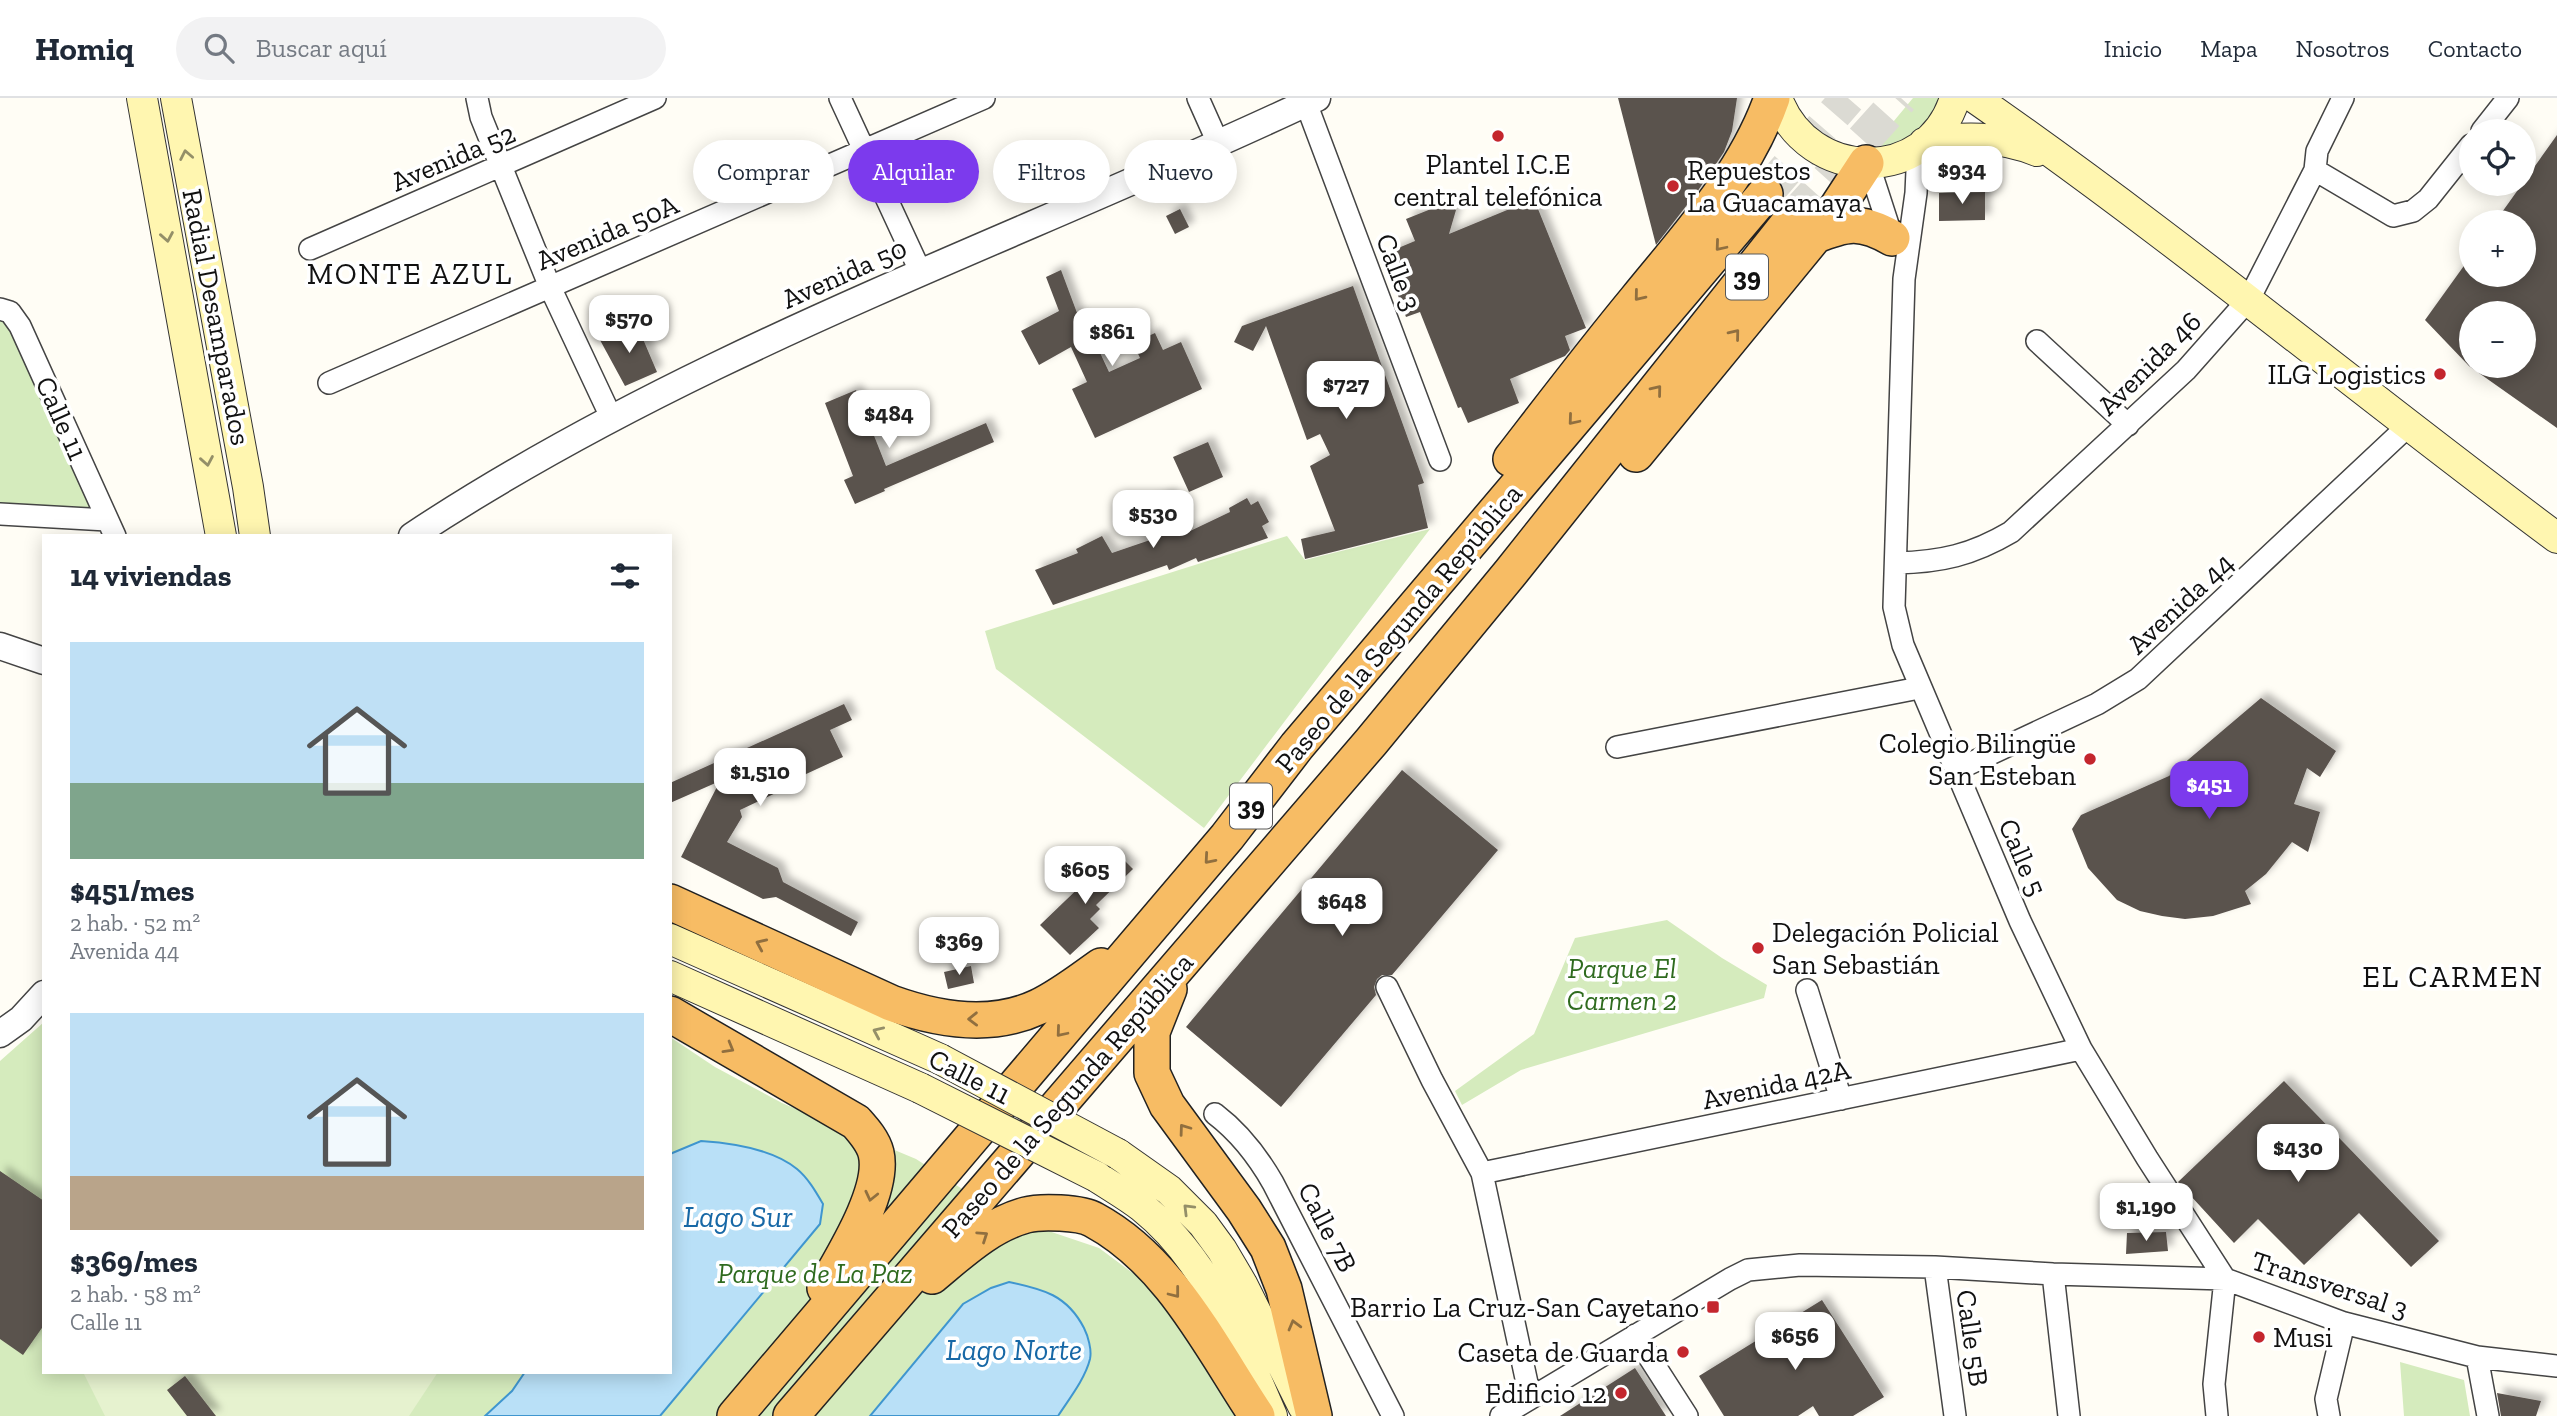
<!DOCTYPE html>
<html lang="es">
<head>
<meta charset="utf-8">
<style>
  :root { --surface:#fff; --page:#f2f2f3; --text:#1f2937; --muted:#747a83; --line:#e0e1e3; --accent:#7c3aed }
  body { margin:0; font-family:"Zilla Slab",serif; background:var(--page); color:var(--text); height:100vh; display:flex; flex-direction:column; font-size:26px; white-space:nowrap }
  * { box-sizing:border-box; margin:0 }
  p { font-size:23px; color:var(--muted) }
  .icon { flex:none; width:38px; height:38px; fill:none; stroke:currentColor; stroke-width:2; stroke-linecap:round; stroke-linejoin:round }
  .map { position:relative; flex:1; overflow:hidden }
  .sheet { position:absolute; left:42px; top:436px; width:630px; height:840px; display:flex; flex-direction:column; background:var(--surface); border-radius:0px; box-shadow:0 4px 18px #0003 }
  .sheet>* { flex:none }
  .top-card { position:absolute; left:693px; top:42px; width:665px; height:63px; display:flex; gap:14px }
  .buttons { position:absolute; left:2459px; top:21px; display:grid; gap:14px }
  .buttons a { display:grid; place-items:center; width:77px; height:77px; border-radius:50%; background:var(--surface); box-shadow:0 4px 18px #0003; font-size:35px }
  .price { position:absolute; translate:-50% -60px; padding:0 16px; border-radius:14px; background:#fff; color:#222; font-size:23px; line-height:46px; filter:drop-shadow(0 2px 4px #0008) }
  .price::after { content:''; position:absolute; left:50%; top:42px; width:21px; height:16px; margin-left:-10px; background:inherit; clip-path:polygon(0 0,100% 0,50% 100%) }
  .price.active { background:var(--accent); color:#fff }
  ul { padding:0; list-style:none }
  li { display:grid; align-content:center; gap:14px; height:371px; padding:0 28px }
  li span { display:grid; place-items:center; height:217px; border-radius:0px; color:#555 }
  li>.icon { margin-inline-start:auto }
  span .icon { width:126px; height:126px; fill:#fffc; stroke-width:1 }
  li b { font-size:30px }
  h2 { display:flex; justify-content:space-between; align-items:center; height:84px; padding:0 28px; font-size:30px }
  .chip { padding:0 24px; border-radius:32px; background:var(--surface); box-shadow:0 4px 18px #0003; font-size:24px; line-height:63px }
  .chip.active { background:var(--accent); color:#fff }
  header { display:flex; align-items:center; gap:42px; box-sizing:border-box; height:98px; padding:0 35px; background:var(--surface); border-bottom:2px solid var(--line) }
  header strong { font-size:33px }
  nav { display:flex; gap:38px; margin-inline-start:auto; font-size:24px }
  .search { width:490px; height:63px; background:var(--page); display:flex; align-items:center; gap:18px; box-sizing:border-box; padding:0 24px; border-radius:38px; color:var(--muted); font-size:26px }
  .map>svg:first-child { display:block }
</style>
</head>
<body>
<header>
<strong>Homiq</strong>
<div class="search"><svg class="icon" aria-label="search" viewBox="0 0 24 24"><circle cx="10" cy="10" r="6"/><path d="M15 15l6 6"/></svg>Buscar aquí</div>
<nav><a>Inicio</a><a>Mapa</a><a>Nosotros</a><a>Contacto</a></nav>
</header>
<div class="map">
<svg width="2557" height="1318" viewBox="0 0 2557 1318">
  <defs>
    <filter id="shadow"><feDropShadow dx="6" dy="-6" stdDeviation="3.5" flood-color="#0004"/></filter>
  </defs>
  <rect width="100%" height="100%" fill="#fffdf5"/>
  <path fill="#d5ebbd" d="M1913,0H1943C1922,36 1910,45 1869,53Z
    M0,211L107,422L0,415Z
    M1430,431L1204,730L996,571L985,533L1287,438L1305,462Z
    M1667,822L1722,860L1767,887L1764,900L1521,972L1462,1007L1455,993L1534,936L1575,840Z
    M44,924V1274H670V939L715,969L782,1005L916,1061L1004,1118L1099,1150L1165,1199L1236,1318H0V963Z
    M2400,1264L2464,1282L2470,1318H2404Z"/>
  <path fill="#e6f2cf" d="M83,1274H438L409,1318H105Z"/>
  <path fill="#b9e0f7" stroke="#3f96cf" stroke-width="2" d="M701,1043C731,1045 773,1051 797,1071C808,1080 816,1094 823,1106L820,1126L660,1318H485L512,1293L525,1274H670V1056Z
    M1009,1184C1043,1191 1067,1197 1084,1230C1088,1238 1092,1252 1090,1261C1085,1281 1069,1301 1058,1318H870L963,1206L991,1190Z"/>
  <path fill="#5a524d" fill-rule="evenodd" filter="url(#shadow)" d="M1618,0H1737L1732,33L1724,54L1697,94L1656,147Z
    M2557,37V330L2469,268L2425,222L2471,158V177H2524V124H2495ZM2471,215H2524V268H2471Z
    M1985,94V122L1939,123V95Z
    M1534,101L1586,230L1565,238L1570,252L1565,258L1510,281L1519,305L1468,325L1461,309L1458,310L1420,214L1406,219L1386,165L1394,162L1391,153L1415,143L1406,121L1446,105L1456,112L1449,136Z
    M1180,111L1189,129L1175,136L1166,118Z
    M1061,172L1089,247L1095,244L1109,274L1140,260L1133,245L1155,235L1163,252L1181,244L1202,291L1095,340L1072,291L1087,284L1071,249L1039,267L1021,233L1059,213L1046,179Z
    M1353,188L1424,385L1418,387L1428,430L1305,461L1301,441L1335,433L1310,368L1330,357L1320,336L1307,342L1266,228L1253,253L1234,244L1242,228Z
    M637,227L657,274L625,288L600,242Z
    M856,292L886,368L986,325L994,344L884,391L885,393L855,406L844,382L853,378L825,305Z
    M1208,344L1223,379L1189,394L1173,359Z
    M1169,397L1186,435L1230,414L1229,410L1247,400L1251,407L1258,403L1269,424L1262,428L1268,440L1198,464L1196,460L1169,472L1167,467L1053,507L1035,472L1078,455L1076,451L1102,438L1112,455L1156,440L1142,408Z
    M2261,600L2336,653L2320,679L2307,670L2294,706L2320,714L2308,754L2292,744L2266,776L2245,793L2251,806L2213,818L2185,821L2162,818L2140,813L2117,802L2088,770L2072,731L2081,717L2169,678Z
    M844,606L852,622L830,632L843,659L780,688L782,692L740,712L742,719L727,744L778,770L783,784L858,824L851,838L776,799L763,801L681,759L720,683L670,705V685Z
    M1402,672L1498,752L1392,877H1382L1377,881L1374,889L1376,897L1281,1009L1186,929Z
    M1116,754L1133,771L1096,807L1100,811L1090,821L1099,830L1070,857L1040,827Z
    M971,868L974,885L948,891L944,874Z
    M2284,983L2439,1143L2411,1169L2359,1115L2304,1167L2258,1121L2234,1145L2178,1084Z
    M0,1073L44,1103V1227L23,1257L0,1241Z
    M2166,1134L2168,1153L2126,1156L2127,1135Z
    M1822,1202L1884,1299L1853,1318H1819L1813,1308L1798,1318H1724L1699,1278Z
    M1635,1270L1666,1318H1560Z
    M185,1278L216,1318H187L167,1292Z
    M2497,1295L2541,1303L2536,1318H2501Z"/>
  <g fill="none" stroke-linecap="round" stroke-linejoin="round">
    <path stroke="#dbdad3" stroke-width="35" stroke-dasharray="35 18" stroke-linecap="butt" d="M1765,96L1848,0
      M1792,121L1901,0"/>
    <g stroke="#444" stroke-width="24">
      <path id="minor" d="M477,0L481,19L550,189L611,319
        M840,0L921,175
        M1198,0L1219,47
        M1306,5L1440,362
        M2482,33L2508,0
        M1918,50L1916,95L1904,181L1894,509L1903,547L2020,823L2081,951L2147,1060L2225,1181L2214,1286L2217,1318
        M1868,65L1893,142
        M2315,72L2393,118L2413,113L2428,101L2471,47
        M310,151L655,0
        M0,211L10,214L20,228L115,438
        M2037,243L2128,327
        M329,285L984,0
        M0,416L107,422
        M1896,465C1941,464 1972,457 2011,434L2186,272L2249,201L2315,72L2317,53L2343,0
        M1617,649L1919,590
        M1956,672L2097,606L2138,581L2408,328
        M1387,889L1432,982L1482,1075L1530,1299
        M1807,892L1841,1001
        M1215,1016C1240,1035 1257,1057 1273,1085L1393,1318
        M1482,1075L2081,951
        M1935,1169L1955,1318
        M2053,1176L2069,1318
        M1635,1237L1687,1318
        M2477,1259L2488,1318
        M1501,1318L1730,1181L1748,1172L1800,1167L1935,1169L2053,1176L2225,1181L2344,1225L2477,1259L2557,1268
        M2329,1318L2326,1301L2344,1225"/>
    </g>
    <g stroke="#444" stroke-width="29">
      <path id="tertiary" d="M412,438C693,252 1015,143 1317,0
        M0,548L44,563
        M0,936L21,921L44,896"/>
    </g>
    <g stroke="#333" stroke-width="32">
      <path id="secondary" d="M142,0L221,438
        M176,0L248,389L255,438
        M1777,0C1808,85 1928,88 1955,0
        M1975,0C2175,139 2362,295 2557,440
        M1924,45C1963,38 2000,38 2037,53
        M670,841L940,961
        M670,878L920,990
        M1118,1056L1169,1092L1203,1126L1222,1152L1242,1186L1303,1308
        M1097,1079C1112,1089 1128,1098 1142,1109C1207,1161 1240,1244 1272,1318"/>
    </g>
    <g stroke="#222" stroke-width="38">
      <path id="trunk" d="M1814,138C1847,125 1860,122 1892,140
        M1636,356L1832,117L1866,65
        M1511,361C1552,308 1593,254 1636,202C1687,139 1745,77 1772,0
        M670,804L891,905C938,922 991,931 1038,909C1061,898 1081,882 1101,868
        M1169,891L1152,934V975L1167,1007L1244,1112L1268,1150L1284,1191L1314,1318
        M670,916L856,1024C864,1033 873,1043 876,1055C885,1092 843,1158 825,1190
        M932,1178C961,1154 989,1127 1026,1117C1040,1113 1081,1114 1094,1122C1170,1163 1211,1249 1257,1318
        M735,1318L1227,739L1297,648L1765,96
        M791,1318L1371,644L1511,474L1792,121"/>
    </g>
    <use href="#minor" stroke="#fff" stroke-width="21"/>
    <use href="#tertiary" stroke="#fff" stroke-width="26"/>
    <use href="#secondary" stroke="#fff6b0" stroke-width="30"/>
    <use href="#trunk" stroke="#f7bc64" stroke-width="35"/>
    <g stroke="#333" stroke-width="32" stroke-linecap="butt">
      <path id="secondary-bridge" d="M940,961L1118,1056
        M920,990L1097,1079"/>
    </g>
    <use href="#secondary-bridge" stroke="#fff6b0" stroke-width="30"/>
  </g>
  <defs><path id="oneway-chevron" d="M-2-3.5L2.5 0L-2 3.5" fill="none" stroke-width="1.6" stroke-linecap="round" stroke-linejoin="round" transform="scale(1.75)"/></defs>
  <g stroke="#948f68">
    <use href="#oneway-chevron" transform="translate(186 57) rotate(-101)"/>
    <use href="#oneway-chevron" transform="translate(167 139) rotate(80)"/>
    <use href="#oneway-chevron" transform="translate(207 363) rotate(80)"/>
    <use href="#oneway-chevron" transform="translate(878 934) rotate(-156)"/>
    <use href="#oneway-chevron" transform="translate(1188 1111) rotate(-135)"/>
  </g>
  <g stroke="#906f3f">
    <use href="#oneway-chevron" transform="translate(1720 148) rotate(130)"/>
    <use href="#oneway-chevron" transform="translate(1639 198) rotate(129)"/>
    <use href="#oneway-chevron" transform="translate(1735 236) rotate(-51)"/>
    <use href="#oneway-chevron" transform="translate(1657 292) rotate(-51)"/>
    <use href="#oneway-chevron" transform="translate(1573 322) rotate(130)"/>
    <use href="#oneway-chevron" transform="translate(1209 761) rotate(131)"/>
    <use href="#oneway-chevron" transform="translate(761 846) rotate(-156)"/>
    <use href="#oneway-chevron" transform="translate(973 921) rotate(179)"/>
    <use href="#oneway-chevron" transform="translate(1061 934) rotate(130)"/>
    <use href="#oneway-chevron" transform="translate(729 950) rotate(30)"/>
    <use href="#oneway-chevron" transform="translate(1184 1031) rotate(-126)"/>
    <use href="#oneway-chevron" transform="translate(871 1098) rotate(103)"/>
    <use href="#oneway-chevron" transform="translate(983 1138) rotate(-34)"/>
    <use href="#oneway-chevron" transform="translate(1175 1195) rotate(52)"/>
    <use href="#oneway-chevron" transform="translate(1294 1227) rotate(-105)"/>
  </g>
  <g fill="#c4262e" stroke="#fff" stroke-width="2.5">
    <circle cx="1498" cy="38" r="7"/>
    <circle cx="1673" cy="88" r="7"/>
    <circle cx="2440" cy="276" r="7"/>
    <circle cx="2090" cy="661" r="7"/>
    <circle cx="1758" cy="850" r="7"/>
    <rect x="1706" y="1202" width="14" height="14" rx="3.5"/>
    <circle cx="2259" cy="1239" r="7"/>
    <circle cx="1683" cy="1254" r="7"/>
    <circle cx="1621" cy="1295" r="7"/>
  </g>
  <g text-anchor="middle" stroke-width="7" stroke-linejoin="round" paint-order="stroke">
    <g fill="#fff" stroke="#585858" stroke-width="2">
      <rect x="1726" y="156.5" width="42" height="45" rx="5"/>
      <rect x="1230" y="685.5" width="42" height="45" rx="5"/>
    </g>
    <g font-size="26" font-weight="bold" fill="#111">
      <text x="1747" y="188">39</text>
      <text x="1251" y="717">39</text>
    </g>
    <g font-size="28" fill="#111" stroke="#fff">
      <text transform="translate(453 59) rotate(-23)" y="10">Avenida 52</text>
      <text transform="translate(607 134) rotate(-23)" y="10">Avenida 50A</text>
      <text transform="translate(1399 174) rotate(69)" y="10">Calle 3</text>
      <text transform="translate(844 175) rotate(-24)" y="10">Avenida 50</text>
      <text transform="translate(217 219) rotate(79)" y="10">Radial Desamparados</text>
      <text transform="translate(2149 265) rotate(-45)" y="10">Avenida 46</text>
      <text transform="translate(62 320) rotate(66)" y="10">Calle 11</text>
      <text transform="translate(2180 505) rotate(-43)" y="10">Avenida 44</text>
      <text transform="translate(1398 530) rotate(-50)" y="10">Paseo de la Segunda República</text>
      <text transform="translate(2023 759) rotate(67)" y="10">Calle 5</text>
      <text transform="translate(970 978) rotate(27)" y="10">Calle 11</text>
      <text transform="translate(1776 986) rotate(-12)" y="10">Avenida 42A</text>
      <text transform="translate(1067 997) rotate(-49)" y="10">Paseo de la Segunda República</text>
      <text transform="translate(1328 1129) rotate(63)" y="10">Calle 7B</text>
      <text transform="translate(2330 1186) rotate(18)" y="10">Transversal 3</text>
      <text transform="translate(1973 1240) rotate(82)" y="10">Calle 5B</text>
    </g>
    <g font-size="28" fill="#111" stroke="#fff" text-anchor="end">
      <text x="1498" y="76" text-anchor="middle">Plantel I.C.E<tspan x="1498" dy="32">central telefónica</tspan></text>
      <text x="1687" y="82" text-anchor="start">Repuestos<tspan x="1687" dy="32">La Guacamaya</tspan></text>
      <text x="2426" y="286">ILG Logistics</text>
      <text x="2076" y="655">Colegio Bilingüe<tspan x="2076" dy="32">San Esteban</tspan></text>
      <text x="1772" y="844" text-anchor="start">Delegación Policial<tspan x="1772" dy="32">San Sebastián</tspan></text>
      <text x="1699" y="1219">Barrio La Cruz-San Cayetano</text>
      <text x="2273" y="1249" text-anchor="start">Musi</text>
      <text x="1669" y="1264">Caseta de Guarda</text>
      <text x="1607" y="1305">Edificio 12</text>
    </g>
    <g font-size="28" font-style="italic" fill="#2f6b1f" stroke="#fff">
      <text x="1622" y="880">Parque El<tspan x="1622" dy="32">Carmen 2</tspan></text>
      <text x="815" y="1185">Parque de La Paz</text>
    </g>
    <g font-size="30" letter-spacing="2" fill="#111" stroke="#fff">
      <text x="410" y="186">MONTE AZUL</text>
      <text x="2453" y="889">EL CARMEN</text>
    </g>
    <g font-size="30" font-style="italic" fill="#1768a6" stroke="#fff">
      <text x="738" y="1129">Lago Sur</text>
      <text x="1014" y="1262">Lago Norte</text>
    </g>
  </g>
</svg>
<div class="buttons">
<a><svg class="icon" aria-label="locate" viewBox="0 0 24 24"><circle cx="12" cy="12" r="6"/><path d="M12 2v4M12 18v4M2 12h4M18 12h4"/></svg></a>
<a>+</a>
<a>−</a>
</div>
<b class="price" style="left:1962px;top:108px">$934</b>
<b class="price" style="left:629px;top:257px">$570</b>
<b class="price" style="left:1112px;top:270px">$861</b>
<b class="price" style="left:1346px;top:323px">$727</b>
<b class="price" style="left:889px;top:352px">$484</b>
<b class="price" style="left:1153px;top:452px">$530</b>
<b class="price" style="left:760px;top:710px">$1,510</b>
<b class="price active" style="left:2209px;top:723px">$451</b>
<b class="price" style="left:1085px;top:808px">$605</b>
<b class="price" style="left:1342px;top:840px">$648</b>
<b class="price" style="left:959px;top:879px">$369</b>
<b class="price" style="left:2298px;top:1086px">$430</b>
<b class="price" style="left:2146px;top:1145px">$1,190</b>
<b class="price" style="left:1795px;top:1274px">$656</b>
<div class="top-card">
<a class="chip">Comprar</a>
<a class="chip active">Alquilar</a>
<a class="chip">Filtros</a>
<a class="chip">Nuevo</a>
</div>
<section class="sheet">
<h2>14 viviendas<svg class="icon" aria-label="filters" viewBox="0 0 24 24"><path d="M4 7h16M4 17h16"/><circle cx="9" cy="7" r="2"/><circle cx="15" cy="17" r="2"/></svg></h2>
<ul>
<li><span style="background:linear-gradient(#bfe0f5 65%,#7fa58c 0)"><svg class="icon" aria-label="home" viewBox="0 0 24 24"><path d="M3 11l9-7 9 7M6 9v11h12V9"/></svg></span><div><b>$451/mes</b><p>2 hab. · 52 m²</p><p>Avenida 44</p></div></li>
<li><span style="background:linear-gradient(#bfe0f5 75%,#b9a48a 0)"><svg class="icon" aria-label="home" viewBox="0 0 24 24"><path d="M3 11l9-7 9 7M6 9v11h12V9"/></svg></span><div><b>$369/mes</b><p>2 hab. · 58 m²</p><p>Calle 11</p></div></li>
</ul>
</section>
</div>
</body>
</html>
